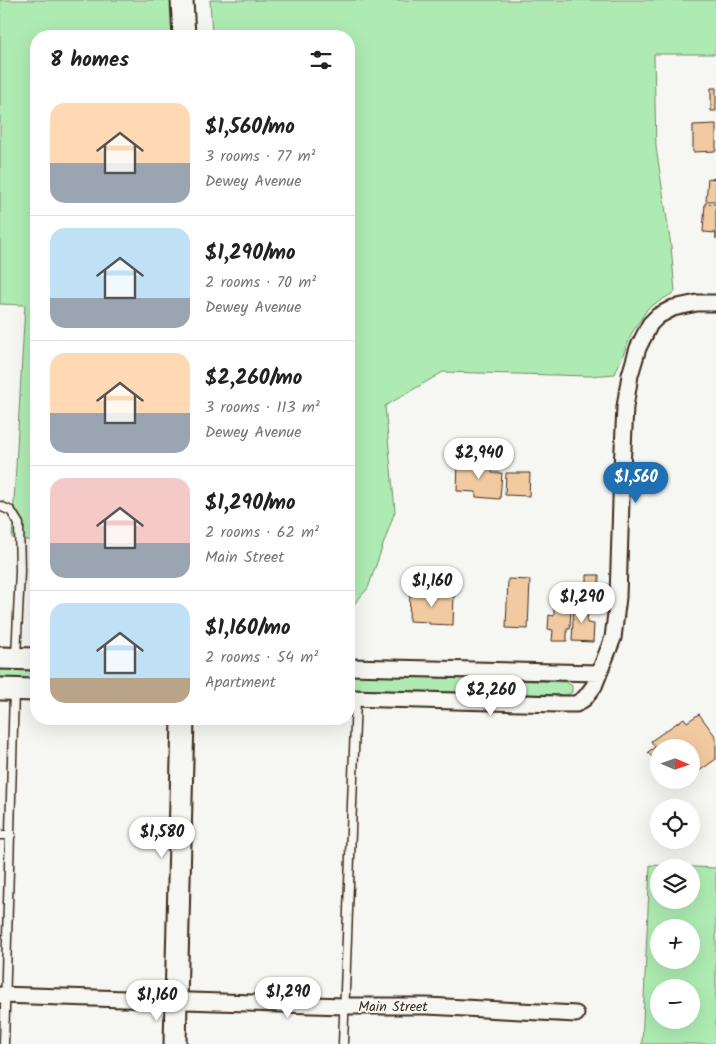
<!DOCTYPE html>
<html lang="en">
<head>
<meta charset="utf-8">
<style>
  :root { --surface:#fff; --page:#f2f2f2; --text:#222; --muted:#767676; --line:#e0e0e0; --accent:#1f6fb2 }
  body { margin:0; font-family:Kalam,sans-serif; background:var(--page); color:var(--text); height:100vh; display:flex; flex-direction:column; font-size:19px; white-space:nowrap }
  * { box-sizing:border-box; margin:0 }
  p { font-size:16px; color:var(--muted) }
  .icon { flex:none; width:28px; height:28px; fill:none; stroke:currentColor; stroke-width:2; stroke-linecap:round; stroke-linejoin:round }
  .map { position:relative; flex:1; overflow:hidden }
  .side { position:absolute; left:30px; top:30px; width:325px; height:695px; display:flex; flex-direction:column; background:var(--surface); border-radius:20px; box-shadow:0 5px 20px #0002 }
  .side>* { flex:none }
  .needle { width:32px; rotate:92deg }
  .buttons { position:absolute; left:650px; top:739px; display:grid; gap:10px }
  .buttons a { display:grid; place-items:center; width:50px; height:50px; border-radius:50%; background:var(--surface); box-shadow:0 5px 20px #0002; font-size:25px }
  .price { position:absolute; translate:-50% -42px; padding:0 11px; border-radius:18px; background:#fff; color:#222; font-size:16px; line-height:32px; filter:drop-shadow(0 1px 2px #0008) }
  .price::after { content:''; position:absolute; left:50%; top:30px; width:15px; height:11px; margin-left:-8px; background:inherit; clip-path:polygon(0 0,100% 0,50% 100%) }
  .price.current { background:var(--accent); color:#fff }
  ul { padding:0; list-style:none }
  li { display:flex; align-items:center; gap:15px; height:125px; padding:0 20px }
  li+li { border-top:1px solid var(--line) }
  li span { display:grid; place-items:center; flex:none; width:140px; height:100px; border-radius:15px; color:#555 }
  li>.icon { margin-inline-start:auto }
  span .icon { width:60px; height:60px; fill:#fffc; stroke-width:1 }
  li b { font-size:21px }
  h2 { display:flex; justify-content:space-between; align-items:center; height:60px; padding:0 20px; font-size:21px }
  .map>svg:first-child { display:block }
</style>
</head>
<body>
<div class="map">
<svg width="716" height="1044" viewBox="0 0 716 1044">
  <rect width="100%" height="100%" fill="#f6f6f2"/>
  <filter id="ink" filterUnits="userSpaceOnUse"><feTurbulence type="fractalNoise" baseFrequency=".02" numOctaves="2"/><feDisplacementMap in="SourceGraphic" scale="10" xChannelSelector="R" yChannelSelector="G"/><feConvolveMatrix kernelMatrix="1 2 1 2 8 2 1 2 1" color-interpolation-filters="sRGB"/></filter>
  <g filter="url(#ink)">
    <path fill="#aeebb2" stroke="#748a68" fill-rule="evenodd" d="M0,0H171L172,36H36V541L12,538L25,305L0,304Z
      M210,0H716V54H654L656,147L671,246L675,292L648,308L632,333L615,374L590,376L443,372L385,406L395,511L368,588L349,610V36H212Z
      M0,665L36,666V680L0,679Z
      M349,675L566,682L572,686V692L567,695L349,689Z
      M650,865L716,868V1044H642ZM659,868H691V900H659ZM659,928H691V960H659ZM659,988H691V1020H659Z"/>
    <path fill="#f2caa1" stroke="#3b2a1e" d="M711,88H716V111H711Z
      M716,124V151L693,152V125Z
      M708,178L716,179V201H706Z
      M705,203L716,204V239V233L703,232Z
      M458,462L492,463V473H502L500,499L476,497V492L457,491Z
      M506,473H530L529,496L505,495Z
      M587,575H599V597H587Z
      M508,579L530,580L528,629L506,628Z
      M410,593L454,594L453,625L429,624V622L409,621Z
      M574,602L588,603L587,623L594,624L593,642L572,641Z
      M554,604H571L570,629H567V641H552L553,630L548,629L549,615L554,616Z
      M699,714L716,737V759L691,777V748H659V766L648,752L655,747L651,741L684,718L687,722Z"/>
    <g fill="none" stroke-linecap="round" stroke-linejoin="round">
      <g stroke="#3b2a1e" stroke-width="11">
        <path id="lane" d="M0,506L11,511L19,524L20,571L16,657
          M0,835H11
          M4,1044L14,691
          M343,1044L356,698"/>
      </g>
      <g stroke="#3b2a1e" stroke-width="19">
        <path id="street" d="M349,667L599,673
          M349,698L558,704H576L585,698L594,686L613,638L618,597L622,469L625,407L630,375L638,348L650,324L658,316L673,308L697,303H716
          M0,995L344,1006H427L576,1014"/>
      </g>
      <g stroke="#3b2a1e" stroke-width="25">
        <path id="secondary" d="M182,0L184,36
          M0,658L36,659
          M0,689L36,690
          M175,1044L183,719"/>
      </g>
      <use href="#lane" stroke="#f6f6f2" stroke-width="8"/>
      <use href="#street" stroke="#f6f6f2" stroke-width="15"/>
      <use href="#secondary" stroke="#f6f6f2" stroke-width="21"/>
    </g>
  </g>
  <g text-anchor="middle" stroke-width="4" stroke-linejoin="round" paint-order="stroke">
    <g font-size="14" fill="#3b2a1e" stroke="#f6f6f2">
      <text x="393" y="1011">Main Street</text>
    </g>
  </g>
</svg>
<div class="buttons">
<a><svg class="needle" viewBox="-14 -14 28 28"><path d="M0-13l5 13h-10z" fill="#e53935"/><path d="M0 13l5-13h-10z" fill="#767676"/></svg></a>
<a><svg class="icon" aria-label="locate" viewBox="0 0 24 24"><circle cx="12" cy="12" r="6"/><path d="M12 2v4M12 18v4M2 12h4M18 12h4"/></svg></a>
<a><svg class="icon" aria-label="layers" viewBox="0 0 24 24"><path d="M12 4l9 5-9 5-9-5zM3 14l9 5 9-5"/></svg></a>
<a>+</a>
<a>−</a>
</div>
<b class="price" style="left:479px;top:480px">$2,940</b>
<b class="price current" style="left:636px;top:504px">$1,560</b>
<b class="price" style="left:432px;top:608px">$1,160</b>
<b class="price" style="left:582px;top:624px">$1,290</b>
<b class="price" style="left:491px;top:717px">$2,260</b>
<b class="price" style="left:162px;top:859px">$1,580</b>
<b class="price" style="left:288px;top:1019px">$1,290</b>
<b class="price" style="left:157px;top:1022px">$1,160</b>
<section class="side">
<h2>8 homes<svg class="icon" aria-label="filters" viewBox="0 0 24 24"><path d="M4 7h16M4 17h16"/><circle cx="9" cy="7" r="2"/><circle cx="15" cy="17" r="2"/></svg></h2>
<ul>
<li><span style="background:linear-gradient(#ffd9b3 60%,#9aa5b1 0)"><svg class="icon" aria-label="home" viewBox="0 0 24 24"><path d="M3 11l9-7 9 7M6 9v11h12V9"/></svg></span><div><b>$1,560/mo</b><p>3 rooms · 77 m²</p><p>Dewey Avenue</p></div></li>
<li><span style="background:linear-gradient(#bfe0f5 70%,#9aa5b1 0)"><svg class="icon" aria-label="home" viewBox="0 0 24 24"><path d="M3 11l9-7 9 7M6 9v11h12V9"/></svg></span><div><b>$1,290/mo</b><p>2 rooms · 70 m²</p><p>Dewey Avenue</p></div></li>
<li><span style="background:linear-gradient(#ffd9b3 60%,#9aa5b1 0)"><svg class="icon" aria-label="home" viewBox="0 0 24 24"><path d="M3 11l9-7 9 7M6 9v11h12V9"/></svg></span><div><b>$2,260/mo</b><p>3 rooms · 113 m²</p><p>Dewey Avenue</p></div></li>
<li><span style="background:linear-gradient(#f6c9c9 65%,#9aa5b1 0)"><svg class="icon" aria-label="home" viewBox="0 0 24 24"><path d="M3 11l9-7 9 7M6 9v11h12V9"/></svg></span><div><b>$1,290/mo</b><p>2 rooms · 62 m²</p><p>Main Street</p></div></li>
<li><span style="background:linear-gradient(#bfe0f5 75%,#b9a48a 0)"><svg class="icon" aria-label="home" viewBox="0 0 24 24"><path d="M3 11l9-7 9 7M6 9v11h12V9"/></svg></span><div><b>$1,160/mo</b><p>2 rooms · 54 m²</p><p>Apartment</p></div></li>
</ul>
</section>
</div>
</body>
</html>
